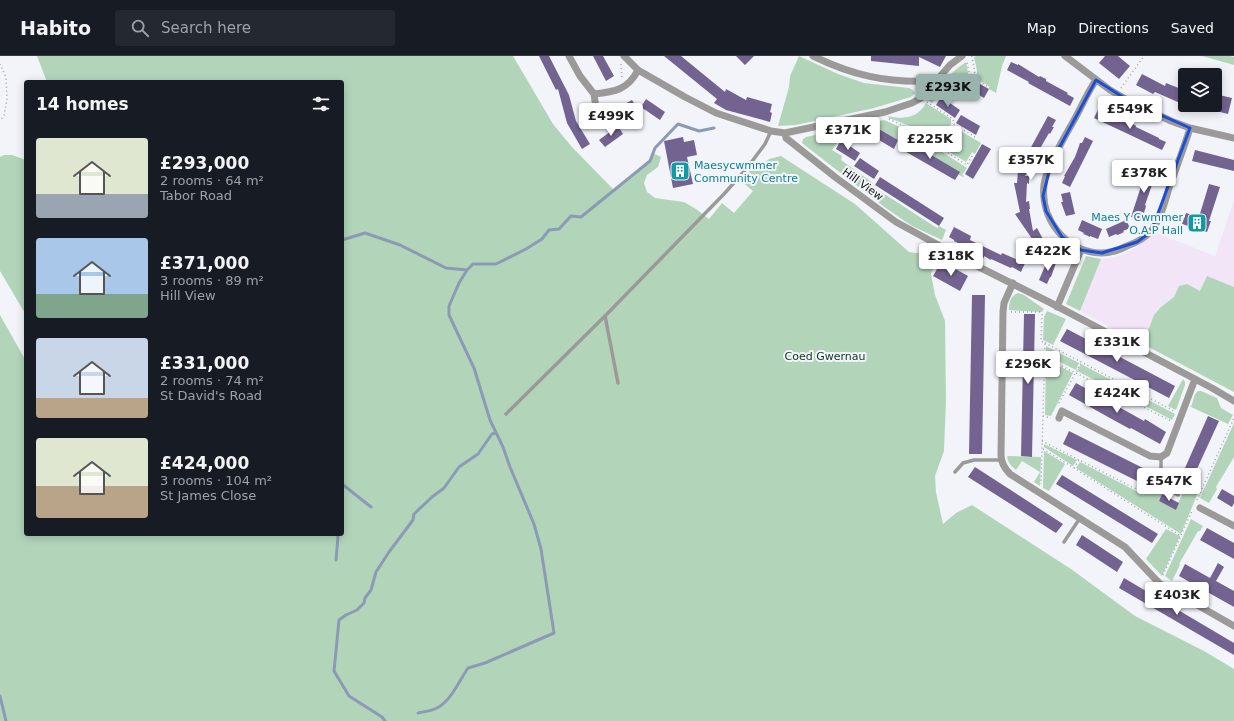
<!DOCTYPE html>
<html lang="en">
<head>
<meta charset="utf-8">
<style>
  :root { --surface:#171b24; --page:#242831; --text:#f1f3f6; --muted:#9ea1a6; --line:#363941; --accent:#99b4ac }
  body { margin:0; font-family:"DejaVu Sans",sans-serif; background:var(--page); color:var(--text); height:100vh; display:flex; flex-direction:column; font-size:15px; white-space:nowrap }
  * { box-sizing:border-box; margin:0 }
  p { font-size:13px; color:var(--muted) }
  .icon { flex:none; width:22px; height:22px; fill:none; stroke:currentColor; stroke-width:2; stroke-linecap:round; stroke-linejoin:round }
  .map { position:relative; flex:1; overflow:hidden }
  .details { position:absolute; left:24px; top:24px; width:320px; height:456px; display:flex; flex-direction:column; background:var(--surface); border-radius:4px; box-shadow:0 2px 10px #0003 }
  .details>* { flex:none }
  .buttons { position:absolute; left:1178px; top:12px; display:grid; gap:8px }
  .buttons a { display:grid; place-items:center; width:44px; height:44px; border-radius:4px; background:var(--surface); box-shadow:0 2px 10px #0003; font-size:20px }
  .price { position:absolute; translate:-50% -34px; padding:0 9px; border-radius:4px; background:#fff; color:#222; font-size:13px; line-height:26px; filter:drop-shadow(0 1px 2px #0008) }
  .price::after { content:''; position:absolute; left:50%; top:24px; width:12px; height:9px; margin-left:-6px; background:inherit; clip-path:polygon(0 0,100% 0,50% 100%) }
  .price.selected { background:var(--accent); color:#111 }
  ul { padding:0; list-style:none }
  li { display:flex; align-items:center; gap:12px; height:100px; padding:0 12px }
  li span { display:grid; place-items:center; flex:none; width:112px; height:80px; border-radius:4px; color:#555 }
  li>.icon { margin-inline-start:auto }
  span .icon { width:48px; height:48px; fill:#fffc; stroke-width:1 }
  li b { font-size:17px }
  h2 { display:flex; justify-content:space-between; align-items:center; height:48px; padding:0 12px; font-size:17px }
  header { display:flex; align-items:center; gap:24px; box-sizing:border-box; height:56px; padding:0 20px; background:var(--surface); border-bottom:1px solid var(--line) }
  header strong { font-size:19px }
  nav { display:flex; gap:22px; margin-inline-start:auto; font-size:14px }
  .search { width:280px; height:36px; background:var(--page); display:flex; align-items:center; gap:10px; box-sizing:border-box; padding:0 14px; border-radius:4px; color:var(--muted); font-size:15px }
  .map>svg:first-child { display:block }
</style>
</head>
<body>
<header>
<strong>Habito</strong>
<div class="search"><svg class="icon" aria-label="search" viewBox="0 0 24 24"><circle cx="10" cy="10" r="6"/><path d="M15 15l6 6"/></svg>Search here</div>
<nav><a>Map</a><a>Directions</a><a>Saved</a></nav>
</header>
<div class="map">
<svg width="1234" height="665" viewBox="0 0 1234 665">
  <rect width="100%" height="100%" fill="#f2f4fa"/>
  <path fill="#f2e5f8" d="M1234,144V336L1080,255L1101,203L1115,201L1125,197L1137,191L1154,176L1215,200Z"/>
  <path fill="#b2d5ba" d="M37,0H513L553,68L572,91L614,134L650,105L653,97L661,101L658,111L647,119L644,127L647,136L655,142L684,146L696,153L709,163L722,147L734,157L753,135L741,125L754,110L757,113L769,103L781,100L855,148L909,196L916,197L940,196L931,218L935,239L945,265L946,344L944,395L935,420L936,436L943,468L956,457L972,449L1071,513L1135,560L1204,595L1234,613V665H0V259L26,305V478H342V26H47Z
    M799,0L838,18L864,27L909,32L913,34L915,37L911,41L874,52L796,69L778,70L789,31L790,20Z
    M976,0H1006L1002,10L996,37L989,33L990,31L977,23V15L974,1Z
    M1202,0H1230L1234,1V9Z
    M966,6L969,22L964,19L941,37L932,47L928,44C940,30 950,16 966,6Z
    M926,47L951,63V68L938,89L910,70L889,62L888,60C903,64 918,62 926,47Z
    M884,64L909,75L967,112L962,119L964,120L963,121L874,70L851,75L839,84L832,94L842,100L841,104L873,127L872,130L937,172L939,170L946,174L942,184L912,170L887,153L802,87L803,83L806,81Z
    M954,71L981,87L975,98L972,96L966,106L941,91Z
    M4,99H12L26,104V259L0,215V101Z
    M1086,200L1101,203L1080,255L1066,248Z
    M1207,220L1234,231V336L1143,288L1154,259L1161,251L1174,241L1179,230L1187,228L1200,235Z
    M1018,237L1024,239L1044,253L1042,256L1009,254C1009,247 1010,240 1018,237Z
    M1047,255L1066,263L1053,289L1043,284L1044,261Z
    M1046,290L1079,307L1076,314L1046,299Z
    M1046,303L1073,317L1051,360L1045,359Z
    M1081,308L1136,337L1133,343L1077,315Z
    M1183,323L1185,326V329L1176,354L1168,350Z
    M1198,335H1201L1217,342L1221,352L1233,359L1228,368L1191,351L1195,338Z
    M1139,339L1175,358L1172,364L1136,345Z
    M1234,367V401L1216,431L1217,433L1209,447L1200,442Z
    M1044,388L1077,404L1073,410L1044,391Z
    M1044,395L1065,408L1049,435L1043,432Z
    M1007,400L1041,401L1040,430L1034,426L1040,416L1022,405L1016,414C1011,410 1008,407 1007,400Z
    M1080,406L1144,439L1149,430L1162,438L1159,445L1175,453L1184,435L1168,427L1163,421L1164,418L1199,434L1181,478L1076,412Z
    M1191,463L1203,470L1200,475H1198L1179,508L1180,509L1172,525L1165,520Z
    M1166,473L1180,480L1162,520L1146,503Z"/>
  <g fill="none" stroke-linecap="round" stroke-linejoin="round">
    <path stroke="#8b9bb5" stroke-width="3" d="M342,184L365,177L400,189L446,212L467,214
      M342,428L371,451
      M336,504L338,481L337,478
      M0,640L6,665
      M418,657C424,656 431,655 437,652C451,645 459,625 468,612L485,607L554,577L541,493L534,468L510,411L503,391L490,364L474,312L449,259V250L459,227L467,214L473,208H496L526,193L542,183L549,174L559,173L571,160L581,161L650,105L655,92L678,68L699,75L714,72
      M385,665L382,661L349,640L334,615L339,564L346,559L357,554L364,547L365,542L371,534L376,516L389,496L413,464L414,458L432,441L444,432L459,411L478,398L492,378L496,377"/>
  </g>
  <path fill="#736390" d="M539,0H549L569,39L576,65L590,88L582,93L567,67L558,33L556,34Z
    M593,0H603L614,20L606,25Z
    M664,0H681L725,36L726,33L746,44L747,41L772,48L770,56L772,57L770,66L726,54L714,47L717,43Z
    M736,0H754L745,9Z
    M871,0H946L940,11L919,1V10L871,5Z
    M1105,0H1118L1130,10L1119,23L1099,7Z
    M1011,6L1018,9V8L1039,21L1040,20L1046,23V25L1068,37L1067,38L1074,42L1070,50L1028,27L1029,26L1007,14Z
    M1142,18L1165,30L1166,27L1181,33L1180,36L1184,38L1180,47L1155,36L1153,38L1136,29Z
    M969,22L989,33L984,42L964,30Z
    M1219,39L1232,42L1228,58L1216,55Z
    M941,41L960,54L955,62L936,49Z
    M646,43L665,56L660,64L641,51Z
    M632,44L637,52L616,64L612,55Z
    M1098,54L1105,57V56L1129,68L1130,66L1136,70V71L1159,82V83L1166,86L1162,94L1094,62Z
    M961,59L980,70L976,79L956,67Z
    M1048,60L1056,64L1052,71H1054L1050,78L1049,77L1038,96L1040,97L1036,103H1035L1025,120H1029V128L1027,127L1026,146L1029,145L1030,153H1029L1033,175L1037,172L1044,185L1037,190L1015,158L1020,156L1014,127H1017L1018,115Z
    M618,70L623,78L605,91L599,84Z
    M879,73L898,84L894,93L874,81Z
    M683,81L684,86L694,84L697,99L687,101L693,128L673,132L664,85Z
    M1085,81L1093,85L1070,131L1062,127L1065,120H1064L1075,101L1079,90L1080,87H1082Z
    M841,84L860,97L855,105L836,93Z
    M906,84L960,116L955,124L901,93Z
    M982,88L991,93L973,123L965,118Z
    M1195,94L1234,104V115L1192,105Z
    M860,102L879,115L874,123L854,110Z
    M1147,112L1155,115L1153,122L1154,123L1145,149L1146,150L1144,157L1142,156L1140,163L1131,161Z
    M880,121L944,162L939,170L875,129Z
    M1209,128L1220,131L1209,165H1211L1207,176L1182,168L1186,157L1199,161Z
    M1070,136L1075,158L1066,160L1061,146H1063L1061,138Z
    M1082,164L1102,173L1098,183L1090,180V181L1086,179L1083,178L1084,177L1078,174Z
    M1126,164L1130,172L1123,175L1124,176L1120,178L1117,179L1116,178L1109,181L1106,173Z
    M954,171L971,180L970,184L1001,199L1002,197L1025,207L1021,216L1012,211L1011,212L991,203V204L984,200V202L977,198V197L954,185V184L949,181Z
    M1048,203L1056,207L1051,221H1050L1047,228L1039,224Z
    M940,208L951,214L952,211L968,220L960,235L933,220Z
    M972,239H985L982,398H969Z
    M1024,258H1035L1032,401L1021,400Z
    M1067,273L1175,330L1169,342L1060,285Z
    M1076,327L1144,365L1145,363L1166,376L1160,388L1131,372L1130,373L1108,361L1069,339Z
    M1208,360L1219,365L1191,426L1181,421Z
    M1069,375L1149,415L1143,428L1063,388Z
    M975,411L1063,468L1056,477L968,421Z
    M1062,419L1158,478L1152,487L1056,428Z
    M1222,433L1234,440V447L1232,451L1217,442Z
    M1162,438L1179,447L1176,454L1159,445Z
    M1207,472L1234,487V503L1200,484Z
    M1082,479L1123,506L1117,516L1076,489Z
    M1218,507L1224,511L1216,525L1234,535V551L1179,520L1185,508L1210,522Z
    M1124,522L1234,587V599L1119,532Z"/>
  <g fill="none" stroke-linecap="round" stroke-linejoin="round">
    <path stroke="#a0a2a6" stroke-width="1.5" stroke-dasharray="1 3" stroke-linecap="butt" d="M972,0L975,18V23
      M967,7L970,20L990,32
      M0,8L6,21L7,44L4,59L0,65
      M621,8L622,22
      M1121,32L1144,0
      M927,46L953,63L954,68L975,81
      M889,63L910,73L967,109L973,98
      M939,91L954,68
      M1011,256H1040L1042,258L1041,285L1045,287L1041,428
      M1045,287L1174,355
      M1044,301L1171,365
      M1133,346L1138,337
      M1059,347L1081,307
      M1043,360L1051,362
      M1042,385L1144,437L1148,429H1150
      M1043,393L1074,412L1181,480
      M1074,412L1079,404
      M1197,444L1234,362
      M1163,519L1192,455"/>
    <path stroke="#9c9a99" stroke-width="3.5" d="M605,260L618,327
      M506,358L605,260L724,138L747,112L765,88L771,75
      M1161,401V412L1156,427L1178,439
      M955,416L963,407L974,404H1001
      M1064,486L1080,462"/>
    <path stroke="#9c9a99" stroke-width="7" d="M569,0L580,20L594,38C614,36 628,34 638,14
      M624,0L638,14L685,41L716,57L771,75L785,77L885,56L912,47L921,42L950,9L962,0
      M813,0C852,19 886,27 930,25L933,27
      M1065,0L1110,34L1129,45L1171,65L1190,72L1234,82
      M1096,24C1087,37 1081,52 1073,66C1064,82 1046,112 1044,129C1040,163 1066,196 1101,197C1110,197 1119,194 1127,190C1135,187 1144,183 1150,176C1160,166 1165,145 1169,132C1176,112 1184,92 1190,72
      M594,38L597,60
      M785,77L786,82L835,121L896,166L973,208L1049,246L1212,332L1234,345
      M1013,227L1004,247L1003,256L1001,399C1001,407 1004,412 1010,418L1125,491L1159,527L1234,570
      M1057,251L1081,194
      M1059,362L1062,355L1150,400L1161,401L1167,397L1195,323
      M1200,452L1234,470"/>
  </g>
  <path fill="none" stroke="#1d4ed8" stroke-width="3" stroke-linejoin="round" d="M1096,24L1129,45L1190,72L1151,176L1137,186L1102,197L1081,194L1062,181L1046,155L1043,140L1051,107Z"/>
  <defs>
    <g id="building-square" transform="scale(1)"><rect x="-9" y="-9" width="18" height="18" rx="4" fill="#0f9aa8" stroke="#f2f4fa"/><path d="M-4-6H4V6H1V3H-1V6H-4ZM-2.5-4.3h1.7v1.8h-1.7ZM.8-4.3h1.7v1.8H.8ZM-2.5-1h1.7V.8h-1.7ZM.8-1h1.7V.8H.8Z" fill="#fff"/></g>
  </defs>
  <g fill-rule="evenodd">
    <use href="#building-square" x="680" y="115"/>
    <use href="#building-square" x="1197" y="167"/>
  </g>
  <g text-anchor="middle" stroke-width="4" stroke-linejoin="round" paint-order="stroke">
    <g font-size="11" fill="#0d838f" stroke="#f2f4fa" text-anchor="start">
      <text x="694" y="113">Maesycwmmer<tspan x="694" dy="13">Community Centre</tspan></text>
      <text x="1183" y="165" text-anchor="end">Maes Y Cwmmer<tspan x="1183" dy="13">O.A.P Hall</tspan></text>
    </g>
    <g font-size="11" fill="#17181a" stroke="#f2f4fa">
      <text transform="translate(863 128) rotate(36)" y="4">Hill View</text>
    </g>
    <g font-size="11" fill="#0e341c" stroke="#f2f4fa">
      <text x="825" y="304">Coed Gwernau</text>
    </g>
  </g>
</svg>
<div class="buttons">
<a><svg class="icon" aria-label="layers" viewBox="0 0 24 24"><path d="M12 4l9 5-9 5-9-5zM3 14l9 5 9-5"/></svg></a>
</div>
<b class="price selected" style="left:948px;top:52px">£293K</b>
<b class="price" style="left:1130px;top:74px">£549K</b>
<b class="price" style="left:611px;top:81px">£499K</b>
<b class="price" style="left:848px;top:95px">£371K</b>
<b class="price" style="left:930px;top:104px">£225K</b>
<b class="price" style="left:1031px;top:125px">£357K</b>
<b class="price" style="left:1144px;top:138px">£378K</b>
<b class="price" style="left:1048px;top:216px">£422K</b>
<b class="price" style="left:951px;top:221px">£318K</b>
<b class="price" style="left:1117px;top:307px">£331K</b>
<b class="price" style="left:1028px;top:329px">£296K</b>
<b class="price" style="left:1117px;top:358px">£424K</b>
<b class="price" style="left:1169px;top:446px">£547K</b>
<b class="price" style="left:1177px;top:560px">£403K</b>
<section class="details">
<h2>14 homes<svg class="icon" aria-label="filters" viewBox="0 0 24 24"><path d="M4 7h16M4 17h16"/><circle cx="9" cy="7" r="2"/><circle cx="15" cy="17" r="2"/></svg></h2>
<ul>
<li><span style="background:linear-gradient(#dfe7d0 70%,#9aa5b1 0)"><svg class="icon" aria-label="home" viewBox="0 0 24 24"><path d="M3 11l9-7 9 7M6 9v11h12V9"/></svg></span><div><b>£293,000</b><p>2 rooms · 64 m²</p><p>Tabor Road</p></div></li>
<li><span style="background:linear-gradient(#a9c7e8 70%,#7fa58c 0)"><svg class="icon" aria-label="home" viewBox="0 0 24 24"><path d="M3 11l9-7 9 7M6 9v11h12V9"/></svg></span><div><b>£371,000</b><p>3 rooms · 89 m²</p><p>Hill View</p></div></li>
<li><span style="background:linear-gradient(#c9d6e8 75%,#b9a48a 0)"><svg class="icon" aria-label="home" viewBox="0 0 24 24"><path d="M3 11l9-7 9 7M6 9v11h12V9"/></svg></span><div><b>£331,000</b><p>2 rooms · 74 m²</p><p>St David's Road</p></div></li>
<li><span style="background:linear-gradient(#dfe7d0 60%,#b9a48a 0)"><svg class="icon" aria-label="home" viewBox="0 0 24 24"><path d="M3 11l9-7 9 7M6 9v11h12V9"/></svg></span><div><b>£424,000</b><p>3 rooms · 104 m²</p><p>St James Close</p></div></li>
</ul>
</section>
</div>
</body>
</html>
